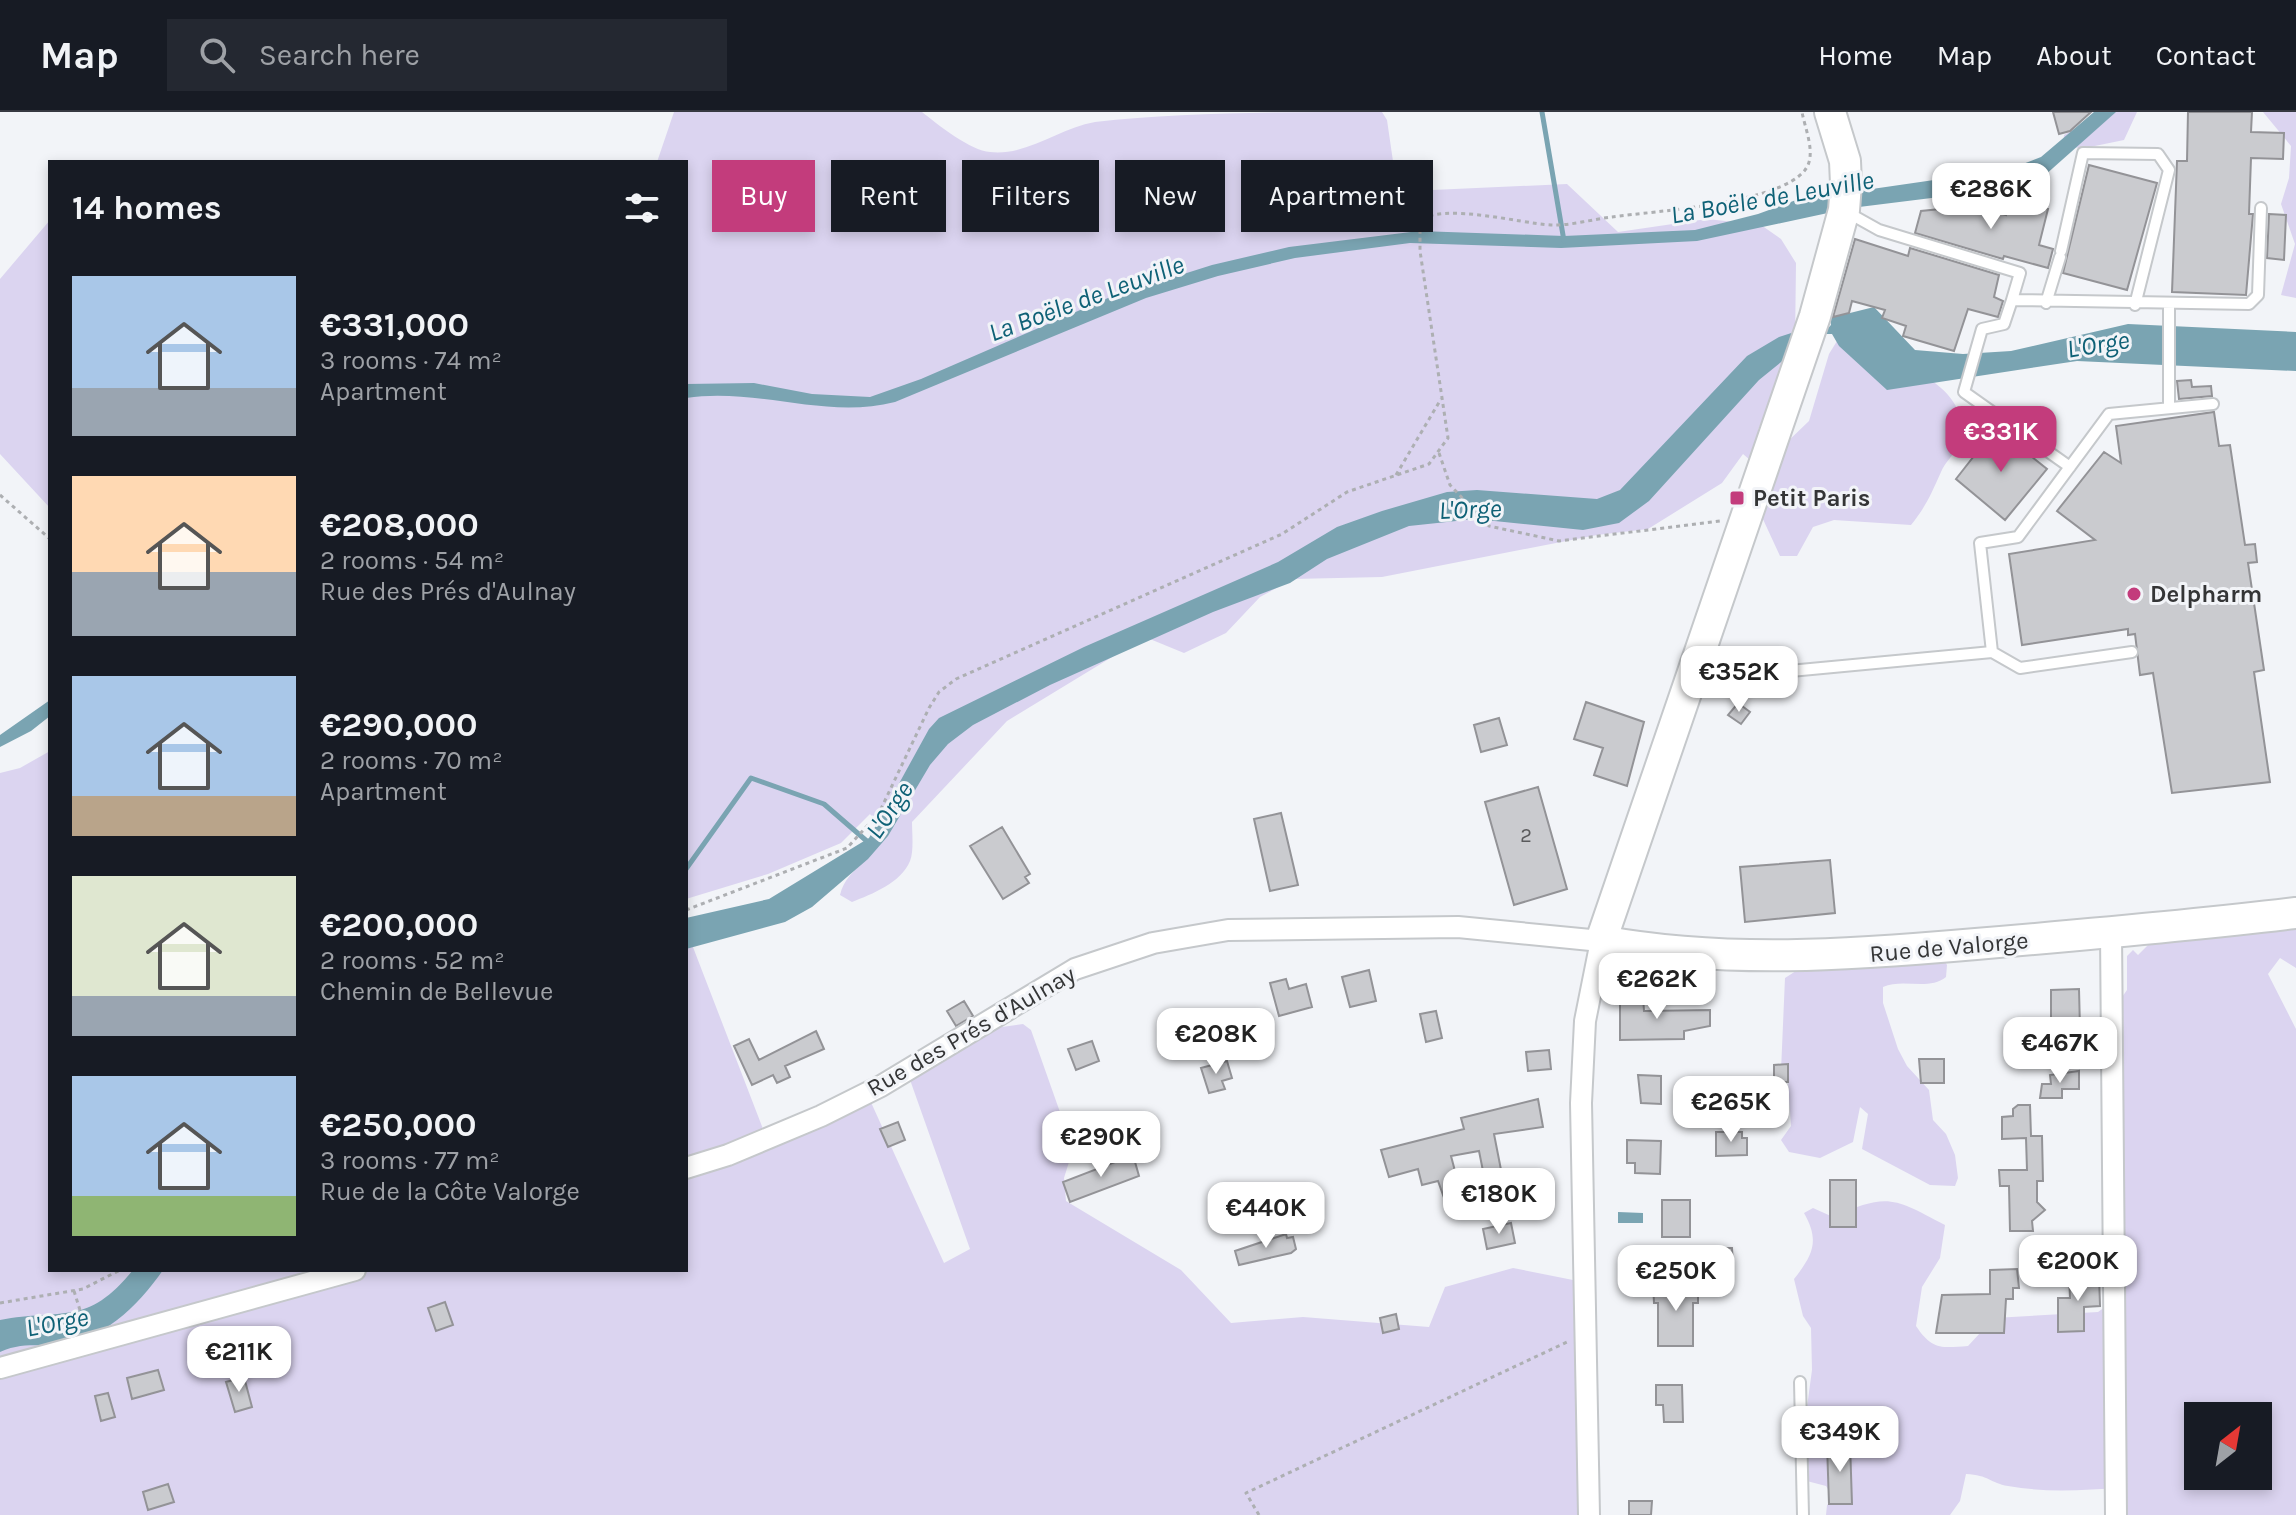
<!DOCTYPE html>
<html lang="en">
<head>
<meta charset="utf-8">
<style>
  :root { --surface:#171b24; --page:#242831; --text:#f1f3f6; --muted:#9ea1a6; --line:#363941; --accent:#c33c7c }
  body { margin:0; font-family:Karla,sans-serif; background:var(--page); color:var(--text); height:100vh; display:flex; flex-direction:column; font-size:30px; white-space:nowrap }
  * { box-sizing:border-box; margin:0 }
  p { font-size:26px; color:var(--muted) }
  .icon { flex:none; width:44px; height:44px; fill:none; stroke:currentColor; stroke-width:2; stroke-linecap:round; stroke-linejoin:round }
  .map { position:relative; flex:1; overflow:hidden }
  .drawer { position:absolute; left:48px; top:48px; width:640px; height:1112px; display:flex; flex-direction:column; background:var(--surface); border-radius:0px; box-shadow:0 4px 12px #0003 }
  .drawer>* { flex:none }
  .guide { position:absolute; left:712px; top:48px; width:760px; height:72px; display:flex; gap:16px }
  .needle { width:52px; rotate:31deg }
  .tools { position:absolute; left:2184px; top:1290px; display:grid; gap:16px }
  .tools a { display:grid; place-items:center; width:88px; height:88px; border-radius:0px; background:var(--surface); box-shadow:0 4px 12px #0003; font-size:40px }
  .price { position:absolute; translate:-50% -68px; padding:0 18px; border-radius:16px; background:#fff; color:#222; font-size:26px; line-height:52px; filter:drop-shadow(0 2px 4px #0008) }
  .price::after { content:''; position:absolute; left:50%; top:48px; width:24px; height:18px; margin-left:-12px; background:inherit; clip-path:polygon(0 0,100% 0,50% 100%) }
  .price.on { background:var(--accent); color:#fff }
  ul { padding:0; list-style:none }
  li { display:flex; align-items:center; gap:24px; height:200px; padding:0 24px }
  li span { display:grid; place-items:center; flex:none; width:224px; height:160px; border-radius:0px; color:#555 }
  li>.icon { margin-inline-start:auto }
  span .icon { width:96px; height:96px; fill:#fffc; stroke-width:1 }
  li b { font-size:34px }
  h2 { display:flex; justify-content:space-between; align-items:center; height:96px; padding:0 24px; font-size:34px }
  .tag { padding:0 28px; border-radius:0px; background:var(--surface); box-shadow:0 4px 12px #0003; font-size:28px; line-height:72px }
  .tag.on { background:var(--accent); color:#fff }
  header { display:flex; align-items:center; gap:48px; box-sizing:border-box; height:112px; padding:0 40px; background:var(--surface); border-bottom:2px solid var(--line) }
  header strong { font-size:38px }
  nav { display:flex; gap:44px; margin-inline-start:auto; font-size:28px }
  .search { width:560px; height:72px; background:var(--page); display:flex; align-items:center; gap:20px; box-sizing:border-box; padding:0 28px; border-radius:0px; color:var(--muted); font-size:30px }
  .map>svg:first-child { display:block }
</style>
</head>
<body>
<header>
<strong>Map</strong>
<div class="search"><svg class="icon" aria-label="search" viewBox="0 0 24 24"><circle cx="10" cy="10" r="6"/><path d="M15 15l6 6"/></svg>Search here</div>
<nav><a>Home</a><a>Map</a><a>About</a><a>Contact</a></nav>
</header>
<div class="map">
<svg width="2296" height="1403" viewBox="0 0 2296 1403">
  <rect width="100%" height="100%" fill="#f2f4f8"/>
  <path fill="#dbd4f0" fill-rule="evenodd" d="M674,0H922C937,12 971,39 990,40C1028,44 1059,16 1095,10C1184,0 1291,0 1382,0L1387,8L1395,63L1388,80L1567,72L1618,120L1707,107L1761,113L1781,127L1796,151L1795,232L1758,318L1784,333L1809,309L1829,242L1837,229C1880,245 1981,268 1958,334C1954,343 1945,350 1941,360C1931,382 1927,393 1911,413L1834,408L1813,415L1797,444H1780L1755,390L1757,354L1743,342L1722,371L1648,417L1597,423L1382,465L1293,467L1260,485L1226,521L1184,541L1145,525L1007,609L912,710C912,721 914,739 910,749C901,771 872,782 852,790L840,783C848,752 876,754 879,713L870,702L841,731L768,762L686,787V50H657Z
    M2094,0H2137L2124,28L2085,36L2063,35L2064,23L2085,11Z
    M2263,0H2296V186L2281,183L2295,132L2281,92L2289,66L2291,34Z
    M50,108V396L0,342V167Z
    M50,639V1158H686V817L770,1035L869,986L944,1151L970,1137L909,965L988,917L1023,912L1031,918L1073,1037L1064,1066L1066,1089L1181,1158L1231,1211L1303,1205L1429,1215L1445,1175L1513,1156L1573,1168L1579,1223L1582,1403H0V661L20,656Z
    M2290,814L2296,815V856L2280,846L2268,862L2296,917V1403H2122V1376C2083,1378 2046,1381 2008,1374C1990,1371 1989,1363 1966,1362L1960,1389L1950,1403H1826L1827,1393L1834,1386L1826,1374L1803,1368L1802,1332L1812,1258L1811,1216L1803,1204L1794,1167C1813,1143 1820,1129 1804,1101L1813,1096L1833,1105C1888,1080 1894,1086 1945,1113L1940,1146L1922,1175L1916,1214C1932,1238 1941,1236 1968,1234L1994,1206L2098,1200L2126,1180L2120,888L2127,878V844L2133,838L2138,843L2151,830L2262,821ZM2198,1304H2258V1364H2198Z
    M1943,847L1947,853L1946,865C1929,879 1903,866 1883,875V891L1898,937L1907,954L1929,978L1933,1008L1946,1022L1955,1043L1958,1066L1955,1074L1930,1073L1862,1037L1868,1002L1860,995L1853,1030L1820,1046L1789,1040L1781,1028L1791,1014L1788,968L1781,959L1785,866L1799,857Z"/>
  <path fill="#7aa4b2" d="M2094,0H2116L2044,64L2012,76L1851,96L1697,129L1561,136L1410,131L1295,146L1218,164L1146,186L895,290C825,308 757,275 686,286V272L754,271L812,282L870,285L921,267L1108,186L1212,153L1289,135L1419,119L1564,124L1695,118L1758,102L1796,88L2010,57L2041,45Z
    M1874,195L1915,238L1963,242L2011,239L2128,212L2296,220V259L2077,249L1887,278L1839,234L1832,222H1822L1831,213L1830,206Z
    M1816,213L1802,233L1759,268L1649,389L1619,411L1583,418L1475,407L1409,414L1327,447L1290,471L1213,500L1050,573L973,613L948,632L930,653L888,724L868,747L812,795L785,810L686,837V806L769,787L869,726L929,617L939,606L1084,535L1278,450L1337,415L1382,399L1447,380L1477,378L1597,387L1620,378L1747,244L1779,225Z
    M50,588V604L31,619L0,635V623Z
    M1618,1100L1643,1101V1111H1618Z
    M133,1158H163C137,1195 102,1230 54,1233C33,1234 20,1231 0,1240V1208C63,1196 87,1215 133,1158Z"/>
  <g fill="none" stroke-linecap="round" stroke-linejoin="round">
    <path stroke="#7aa4b2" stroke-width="5" d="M1542,0L1564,129
      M686,757L751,666L824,692L869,731"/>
  </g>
  <path fill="#cacbcf" stroke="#939397" stroke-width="2" fill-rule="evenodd" d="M2053,0H2091L2070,19L2059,22Z
    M2188,0H2252L2251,20L2284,21L2283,47L2251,46L2249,102H2253L2246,183L2172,180L2177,49H2187Z
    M2089,53L2157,71L2127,178L2063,161Z
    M2009,87L2048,97L2039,133L2053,137L2048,156L2004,144L2003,147L1915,121L1921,99L1970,94L2006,103Z
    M2269,102L2286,103L2284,148L2267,146Z
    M1855,127L1908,144L1910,136L1999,163L1994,185L2003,189L1998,205L1968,197L1954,239L1903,224L1906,214L1882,206L1885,198L1852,189L1849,201L1833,205Z
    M2191,268L2192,275L2211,274L2212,284L2179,287L2177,269Z
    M2214,300L2219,334L2230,333L2245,433L2255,432L2257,450L2248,451L2264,558L2254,560L2270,670L2172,681L2153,561L2140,563L2135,522L2128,523V517L2022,533L2009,442L2095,428L2057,399L2104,340L2121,351L2116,314Z
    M1996,316L2047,357L2005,408L1956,367Z
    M1586,590L1644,610L1627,674L1594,663L1603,636L1574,627Z
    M1738,591L1750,600L1741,612L1728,603Z
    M1499,606L1507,633L1481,640L1474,613Z
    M1538,675L1567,777L1514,793L1485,690Z
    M1281,701L1298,773L1270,779L1254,707Z
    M1002,715L1030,762L1025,765L1029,771L1003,787L970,734Z
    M1830,748L1835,801L1745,810L1740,755Z
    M1369,858L1376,889L1350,895L1342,865Z
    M1286,867L1289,877L1306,872L1312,895L1279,904L1270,871Z
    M2079,877L2080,917H2051V878Z
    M1643,884L1644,899L1710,898V914L1684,919V927L1620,928V885Z
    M964,889L973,904L956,914L947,899Z
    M1436,899L1442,926L1426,930L1420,902Z
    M816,919L824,937L785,954L790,965L777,971L773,963L752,973L734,934L749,927L759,948Z
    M1092,929L1099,949L1076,958L1068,937Z
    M1549,938L1551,957L1528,959L1526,940Z
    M1919,947H1944V971H1921Z
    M1227,949L1232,966L1222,969L1225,977L1209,981L1201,956Z
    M1788,952V970H1774V953Z
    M2079,959V977H2062V986H2040L2042,972H2051L2050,963Z
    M1638,963L1661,964V992L1641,991Z
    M1538,987L1543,1015L1494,1022L1503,1068L1498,1069L1500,1078L1461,1088L1463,1092L1448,1097L1438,1069L1422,1073L1418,1057L1389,1065L1381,1038L1464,1017L1461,1006ZM1479,1039L1485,1069L1459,1074L1451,1044Z
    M2018,993H2030L2031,1024H2042L2043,1069H2037V1090L2045,1098L2032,1109L2033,1119H2010L2009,1074H2000L1999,1058H2027L2026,1026L2002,1027V1005L2013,1004V997Z
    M898,1010L905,1028L888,1035L880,1017Z
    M1716,1020H1742V1026H1747V1043L1716,1044Z
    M1627,1028L1661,1029L1660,1062L1635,1061V1051H1627Z
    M1133,1043L1139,1064L1070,1090L1063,1070Z
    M1830,1068H1856V1115H1830Z
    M1662,1088H1690V1125H1662Z
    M1511,1111L1515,1131L1487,1137L1483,1117Z
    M1286,1122L1287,1126L1293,1125L1296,1137L1291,1141L1239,1153L1235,1139Z
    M1688,1136H1732L1733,1153L1689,1154Z
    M2017,1157L2019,1176H2013V1187H2006L2004,1221H1936L1942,1183L1990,1182V1158Z
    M2069,1164H2099L2100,1194L2084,1195V1219L2058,1220V1186H2070Z
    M1653,1171H1698V1191H1693V1234H1658V1191H1654Z
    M445,1190L453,1213L436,1219L428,1196Z
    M1396,1202L1399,1217L1383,1221L1380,1206Z
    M158,1258L164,1278L132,1287L127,1266Z
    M244,1265L252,1295L235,1300L226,1270Z
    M1656,1273H1682L1683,1310H1664L1663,1293H1656Z
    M108,1281L115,1305L101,1309L95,1284Z
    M1850,1331L1852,1392H1829L1827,1332Z
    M168,1372L174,1390L148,1398L143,1380Z
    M1629,1389H1652L1651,1403H1629Z"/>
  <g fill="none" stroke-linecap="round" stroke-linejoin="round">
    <g stroke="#c5c8cb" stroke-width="14">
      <path id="lane" d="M1845,99L1879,118L2020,161L2012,188
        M2061,139L2083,41L2158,42L2169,58L2135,193
        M2046,191L2060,145
        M2169,296V192
        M2070,355L1964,280L1982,217L2004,212L2012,188L2249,192L2258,183L2261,96
        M1992,540L2020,556L2132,540
        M1694,568L1992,540L1980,431L2018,425L2109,302L2213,292
        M1800,1270L1803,1403"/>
    </g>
    <g stroke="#c5c8cb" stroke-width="24">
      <path id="street" d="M2111,821L2116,1403
        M686,1056L728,1043L821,1004L881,974L1075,857L1153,831L1228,818L1458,815L1601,829L1585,909L1581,991L1589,1403
        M0,1256L355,1158"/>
    </g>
    <g stroke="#c5c8cb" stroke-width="34">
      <path id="secondary" d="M1830,0L1845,49L1846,72L1844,98L1815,204L1601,829C1726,852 1850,843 1976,832C2083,823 2189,814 2296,801"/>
    </g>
    <path stroke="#adafb2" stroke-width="3" stroke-dasharray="4 4" stroke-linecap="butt" d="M1439,341L1450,373L1489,414L1559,429L1720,409
      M1396,363L1441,287
      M0,383L50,427
      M686,798L847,736L879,701L929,596L939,580L956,567L1282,422L1347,380L1429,352L1448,326L1420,139V108C1445,91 1519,111 1551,113C1570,114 1593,107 1612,105C1654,99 1779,92 1805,58C1817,43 1805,17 1802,0
      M74,1179L85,1214
      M0,1191L83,1177L120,1158
      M1259,1403L1246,1381L1567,1230"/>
    <use href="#lane" stroke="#fff" stroke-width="10"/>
    <use href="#street" stroke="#fff" stroke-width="20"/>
    <use href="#secondary" stroke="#fff" stroke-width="30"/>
  </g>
  <g fill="#c33c7c" stroke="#f2f4f8" stroke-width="3">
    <rect x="1729" y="378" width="16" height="16" rx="4"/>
    <circle cx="2134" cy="482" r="8"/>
  </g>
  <g text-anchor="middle" stroke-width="6" stroke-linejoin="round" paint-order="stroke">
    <g font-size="20" fill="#5a5a5c">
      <text x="1526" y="730">2</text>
    </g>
    <g font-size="24" font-weight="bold" fill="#343536" stroke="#f2f4f8" text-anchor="start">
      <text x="1753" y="394">Petit Paris</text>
      <text x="2150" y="490">Delpharm</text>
    </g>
    <g font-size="24" fill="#343536" stroke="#f2f4f8">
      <text transform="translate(1949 835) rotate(-5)" y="8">Rue de Valorge</text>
      <text transform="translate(971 919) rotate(-30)" y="8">Rue des Prés d'Aulnay</text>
    </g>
    <g font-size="26" font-style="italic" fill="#0e6176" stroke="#f2f4f8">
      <text transform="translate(1772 85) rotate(-10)" y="9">La Boële de Leuville</text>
      <text transform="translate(1086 186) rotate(-20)" y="9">La Boële de Leuville</text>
      <text transform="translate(2098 232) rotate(-9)" y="9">L'Orge</text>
      <text transform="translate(1470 397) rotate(-2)" y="9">L'Orge</text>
      <text transform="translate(889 698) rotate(-56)" y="9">L'Orge</text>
      <text transform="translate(57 1210) rotate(-11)" y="9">L'Orge</text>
    </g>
  </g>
</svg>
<div class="tools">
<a><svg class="needle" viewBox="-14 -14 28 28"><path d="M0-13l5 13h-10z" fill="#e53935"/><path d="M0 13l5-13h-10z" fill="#9ea1a6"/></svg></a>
</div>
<b class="price" style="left:1991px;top:119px">€286K</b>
<b class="price on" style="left:2001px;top:362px">€331K</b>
<b class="price" style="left:1739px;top:602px">€352K</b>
<b class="price" style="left:1657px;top:909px">€262K</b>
<b class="price" style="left:1216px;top:964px">€208K</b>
<b class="price" style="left:2060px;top:973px">€467K</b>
<b class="price" style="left:1731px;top:1032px">€265K</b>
<b class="price" style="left:1101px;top:1067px">€290K</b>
<b class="price" style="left:1499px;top:1124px">€180K</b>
<b class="price" style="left:1266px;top:1138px">€440K</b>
<b class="price" style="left:2078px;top:1191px">€200K</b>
<b class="price" style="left:1676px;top:1201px">€250K</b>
<b class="price" style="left:239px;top:1282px">€211K</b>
<b class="price" style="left:1840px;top:1362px">€349K</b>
<div class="guide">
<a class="tag on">Buy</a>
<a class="tag">Rent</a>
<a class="tag">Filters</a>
<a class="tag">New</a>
<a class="tag">Apartment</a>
</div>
<section class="drawer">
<h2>14 homes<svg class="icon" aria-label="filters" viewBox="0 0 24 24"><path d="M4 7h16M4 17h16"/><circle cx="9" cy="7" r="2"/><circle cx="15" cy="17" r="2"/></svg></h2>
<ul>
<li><span style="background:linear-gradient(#a9c7e8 70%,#9aa5b1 0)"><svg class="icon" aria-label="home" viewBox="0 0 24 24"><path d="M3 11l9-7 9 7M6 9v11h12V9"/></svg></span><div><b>€331,000</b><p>3 rooms · 74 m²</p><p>Apartment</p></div></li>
<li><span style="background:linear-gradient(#ffd9b3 60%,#9aa5b1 0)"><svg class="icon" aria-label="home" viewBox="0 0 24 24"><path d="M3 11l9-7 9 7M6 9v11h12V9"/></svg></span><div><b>€208,000</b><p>2 rooms · 54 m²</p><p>Rue des Prés d'Aulnay</p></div></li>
<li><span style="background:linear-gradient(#a9c7e8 75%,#b9a48a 0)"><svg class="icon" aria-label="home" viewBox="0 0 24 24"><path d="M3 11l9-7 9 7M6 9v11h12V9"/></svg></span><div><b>€290,000</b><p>2 rooms · 70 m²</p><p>Apartment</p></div></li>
<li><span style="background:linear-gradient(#dfe7d0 75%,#9aa5b1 0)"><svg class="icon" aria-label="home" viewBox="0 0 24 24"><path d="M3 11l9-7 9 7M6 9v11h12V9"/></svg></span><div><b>€200,000</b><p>2 rooms · 52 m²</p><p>Chemin de Bellevue</p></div></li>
<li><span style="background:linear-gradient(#a9c7e8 75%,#8fb573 0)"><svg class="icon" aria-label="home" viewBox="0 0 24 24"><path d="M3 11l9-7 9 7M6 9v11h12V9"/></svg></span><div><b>€250,000</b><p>3 rooms · 77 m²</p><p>Rue de la Côte Valorge</p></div></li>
</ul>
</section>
</div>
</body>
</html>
